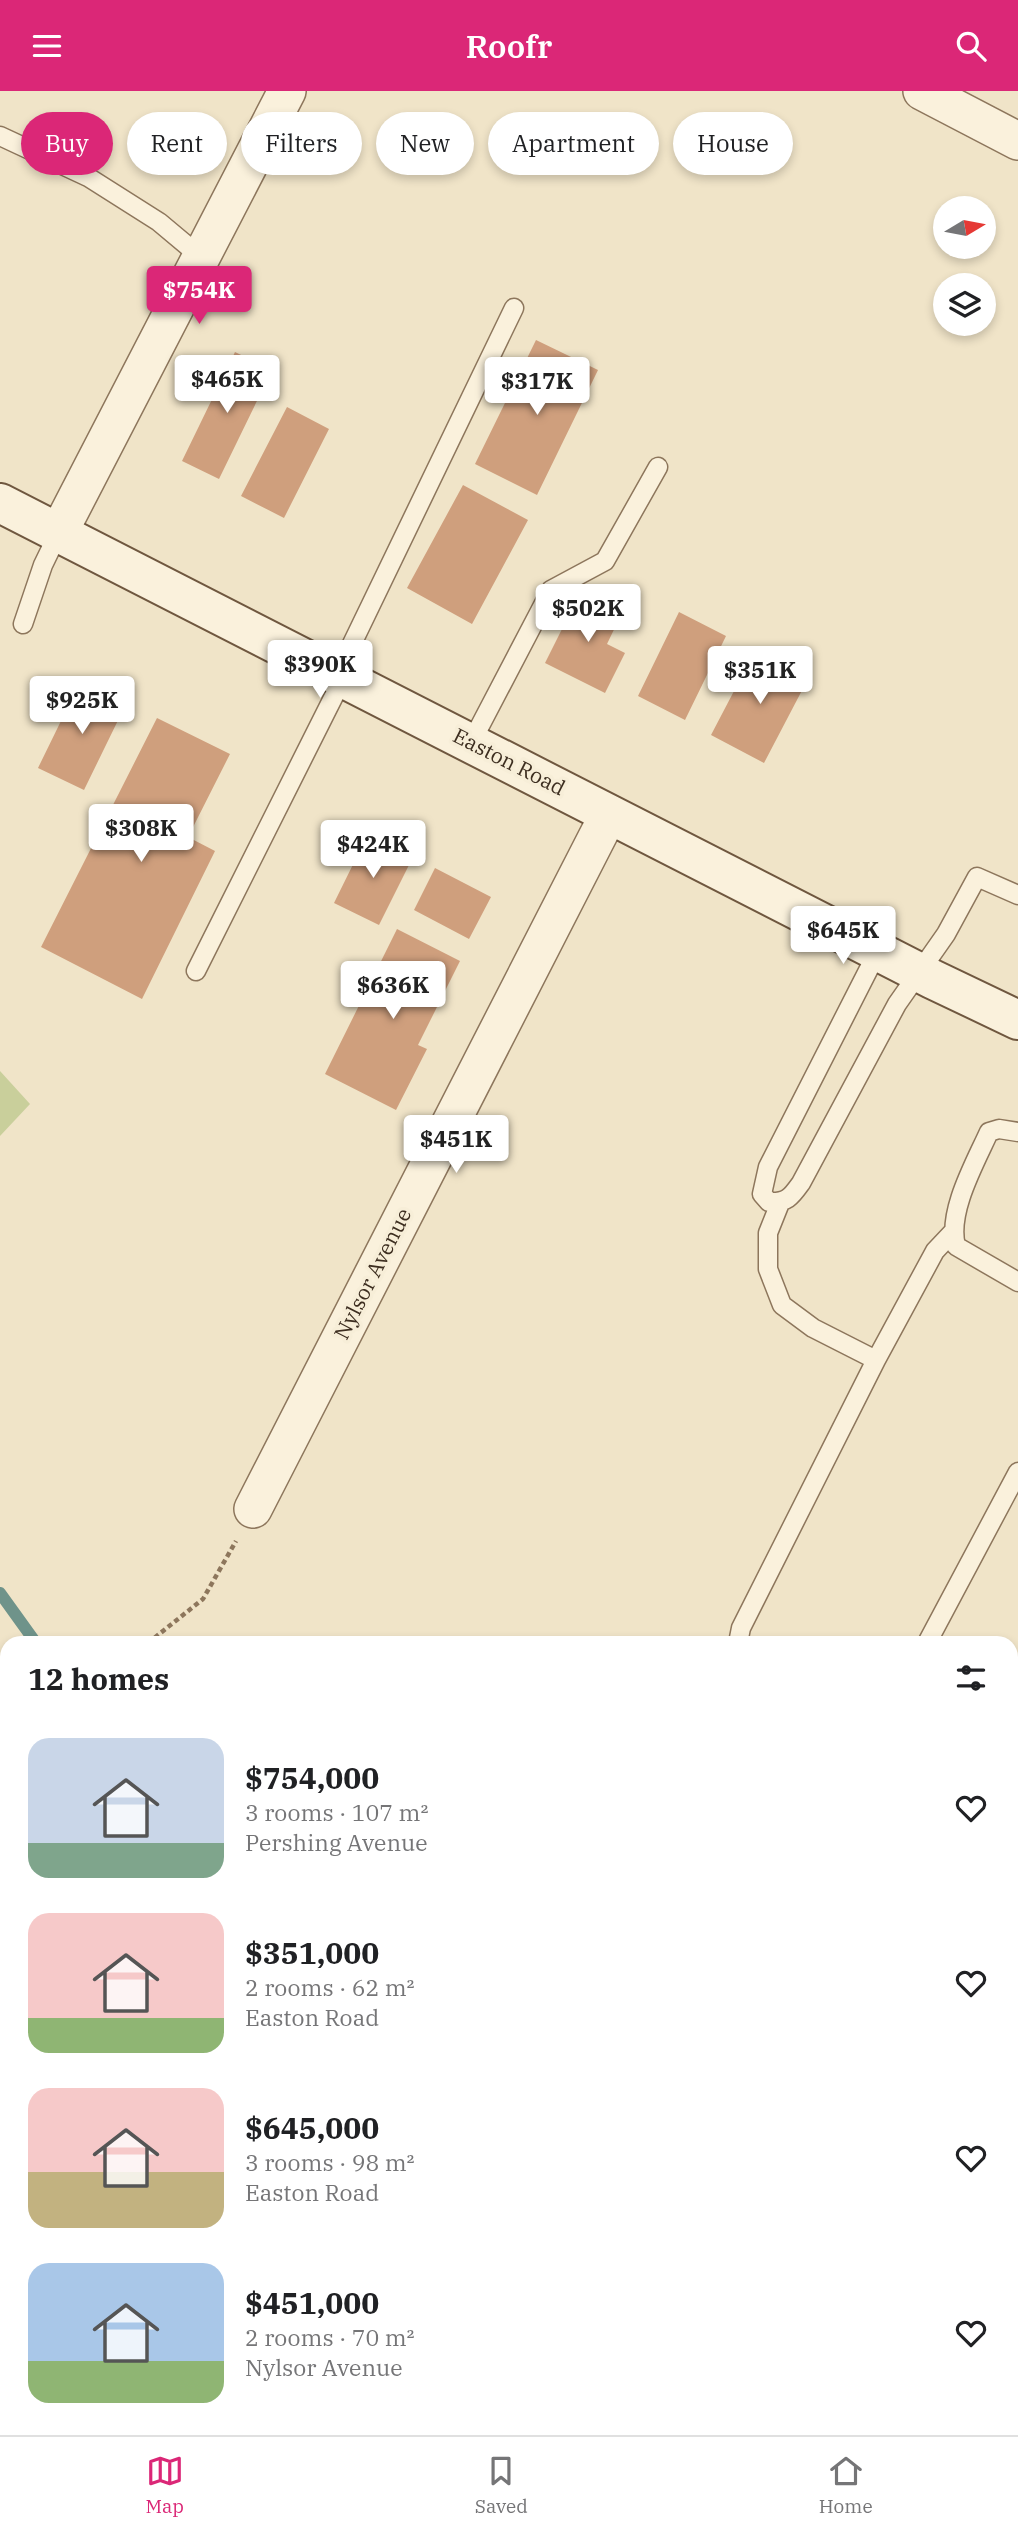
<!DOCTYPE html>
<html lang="en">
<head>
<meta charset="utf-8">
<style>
  :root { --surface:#fff; --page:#f6f6f6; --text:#202124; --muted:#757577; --line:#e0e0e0; --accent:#db2777 }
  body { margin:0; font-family:"IBM Plex Serif",serif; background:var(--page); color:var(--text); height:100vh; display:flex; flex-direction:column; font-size:26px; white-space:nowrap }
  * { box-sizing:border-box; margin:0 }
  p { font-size:23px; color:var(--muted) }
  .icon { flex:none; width:38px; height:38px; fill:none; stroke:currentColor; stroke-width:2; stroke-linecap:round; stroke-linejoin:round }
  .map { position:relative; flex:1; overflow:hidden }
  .drawer { position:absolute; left:0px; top:1545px; width:1018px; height:800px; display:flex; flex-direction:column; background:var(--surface); border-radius:21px 21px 0 0; box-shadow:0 4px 10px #0003 }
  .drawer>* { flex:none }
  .guide { position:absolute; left:21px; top:21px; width:976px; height:63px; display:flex; gap:14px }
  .needle { width:46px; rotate:80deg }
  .fabs { position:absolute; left:933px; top:105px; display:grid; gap:14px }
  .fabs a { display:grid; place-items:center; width:63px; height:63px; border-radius:50%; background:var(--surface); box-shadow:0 4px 10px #0003; font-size:35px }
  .price { position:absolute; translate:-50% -60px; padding:0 16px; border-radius:7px; background:#fff; color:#222; font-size:23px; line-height:46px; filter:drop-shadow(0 2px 4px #0008) }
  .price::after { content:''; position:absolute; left:50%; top:42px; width:21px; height:16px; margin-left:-10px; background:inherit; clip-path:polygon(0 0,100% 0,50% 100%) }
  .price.active { background:var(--accent); color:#fff }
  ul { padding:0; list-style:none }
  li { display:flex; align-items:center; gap:21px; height:175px; padding:0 28px }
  li span { display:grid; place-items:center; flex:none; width:196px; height:140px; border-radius:21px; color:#555 }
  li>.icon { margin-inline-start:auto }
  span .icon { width:84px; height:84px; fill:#fffc; stroke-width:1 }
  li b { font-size:30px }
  h2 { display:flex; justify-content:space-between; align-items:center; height:84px; padding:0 28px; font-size:30px }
  .tag { padding:0 24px; border-radius:32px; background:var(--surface); box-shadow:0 4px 10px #0003; font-size:24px; line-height:63px }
  .tag.active { background:var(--accent); color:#fff }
  header { display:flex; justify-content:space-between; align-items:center; height:91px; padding:0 28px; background:var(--accent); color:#fff; font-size:32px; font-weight:600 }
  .tab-bar { display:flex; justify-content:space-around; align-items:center; height:98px; border-top:2px solid var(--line); background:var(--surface); font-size:19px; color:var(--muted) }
  .tab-bar a { display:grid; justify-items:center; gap:4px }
  .tab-bar .active { color:var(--accent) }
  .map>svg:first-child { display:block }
</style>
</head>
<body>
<header><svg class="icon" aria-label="menu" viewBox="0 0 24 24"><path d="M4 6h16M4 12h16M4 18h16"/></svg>Roofr<svg class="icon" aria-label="search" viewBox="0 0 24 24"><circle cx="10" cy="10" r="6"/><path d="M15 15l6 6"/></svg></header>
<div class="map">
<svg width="1018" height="2344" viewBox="0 0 1018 2344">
  <rect width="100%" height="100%" fill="#f0e4c8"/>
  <path fill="#c9cf9b" d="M0,980L30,1013L0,1045Z"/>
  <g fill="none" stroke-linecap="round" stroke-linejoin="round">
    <path stroke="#6f938a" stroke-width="12" d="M0,1502L36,1552
      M0,1609L7,1576
      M0,1639L7,1656
      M0,2133L7,2119"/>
  </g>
  <path fill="#cf9f7d" d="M536,249L598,279L537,404L475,373Z
    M235,261L272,279L219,388L182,370Z
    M287,316L329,338L284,427L241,405Z
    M463,394L528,429L472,533L407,497Z
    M581,500L622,522L607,553L625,562L605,602L545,572Z
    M679,521L726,545L685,629L638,605Z
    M756,558L809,586L764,672L711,644Z
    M80,591L126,613L84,699L38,677Z
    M157,627L230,663L188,746L215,760L142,908L41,856Z
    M368,743L413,766L379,834L334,812Z
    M435,777L491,806L469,848L414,819Z
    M397,838L460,870L418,954L427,958L396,1019L325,983Z"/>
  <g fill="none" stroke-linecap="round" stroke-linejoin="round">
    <g stroke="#8d765c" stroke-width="21">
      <path id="lane" d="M0,45L88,86L159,131L202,167
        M23,533L43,474L59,441
        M337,584L514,217
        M471,652L551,499L605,470L658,376
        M878,860L768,1076L762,1103L769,1111C787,1112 791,1106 801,1092L897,913L946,843L977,786L1018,804
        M196,880L343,587
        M1018,1041L999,1038L989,1041C975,1072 947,1121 956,1155L1018,1191
        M780,1112L768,1142V1178L782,1214L813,1237L876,1269L935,1160L952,1142
        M738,1552L741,1537L876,1269
        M927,1552L1018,1381
        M1012,1713L1018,1714"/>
    </g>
    <g stroke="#8d765c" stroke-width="40">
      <path id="street" d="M922,0L1018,50
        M59,441L287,0
        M253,1418L609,723
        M1012,2114L1018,2117
        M877,2338L879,2344"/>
    </g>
    <g stroke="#6f573f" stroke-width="42">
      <path id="secondary" d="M0,412L932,888L1018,929"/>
    </g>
    <path stroke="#8d765c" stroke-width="4.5" stroke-dasharray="5 3.5" stroke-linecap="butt" d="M148,1552L203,1508L236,1450
      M0,1657L7,1654"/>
    <use href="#lane" stroke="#faf1dc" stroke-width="18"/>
    <use href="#street" stroke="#faf1dc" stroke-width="37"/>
    <use href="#secondary" stroke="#faf1dc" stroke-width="38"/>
  </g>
  <g text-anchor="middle" stroke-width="7" stroke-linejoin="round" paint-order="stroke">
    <g font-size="21" fill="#3d2e20" stroke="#f7eed8">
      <text transform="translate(509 671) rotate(27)" y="7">Easton Road</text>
      <text transform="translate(373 1183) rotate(-63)" y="7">Nylsor Avenue</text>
    </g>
  </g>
</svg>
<div class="fabs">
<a><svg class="needle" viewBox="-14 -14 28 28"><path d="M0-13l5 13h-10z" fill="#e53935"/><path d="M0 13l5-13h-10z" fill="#757577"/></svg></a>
<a><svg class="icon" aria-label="layers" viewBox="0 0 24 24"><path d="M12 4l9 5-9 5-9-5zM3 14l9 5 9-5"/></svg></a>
</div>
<b class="price active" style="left:199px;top:235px">$754K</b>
<b class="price" style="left:227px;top:324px">$465K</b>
<b class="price" style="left:537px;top:326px">$317K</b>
<b class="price" style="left:588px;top:553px">$502K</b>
<b class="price" style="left:320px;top:609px">$390K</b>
<b class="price" style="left:760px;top:615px">$351K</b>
<b class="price" style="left:82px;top:645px">$925K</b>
<b class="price" style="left:141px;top:773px">$308K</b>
<b class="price" style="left:373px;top:789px">$424K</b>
<b class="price" style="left:843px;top:875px">$645K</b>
<b class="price" style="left:393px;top:930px">$636K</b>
<b class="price" style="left:456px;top:1084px">$451K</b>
<div class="guide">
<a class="tag active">Buy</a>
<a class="tag">Rent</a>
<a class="tag">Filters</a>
<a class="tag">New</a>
<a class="tag">Apartment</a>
<a class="tag">House</a>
</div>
<section class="drawer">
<h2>12 homes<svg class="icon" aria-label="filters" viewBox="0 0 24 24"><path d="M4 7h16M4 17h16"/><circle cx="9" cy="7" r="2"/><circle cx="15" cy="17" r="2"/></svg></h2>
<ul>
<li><span style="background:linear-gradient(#c9d6e8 75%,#7fa58c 0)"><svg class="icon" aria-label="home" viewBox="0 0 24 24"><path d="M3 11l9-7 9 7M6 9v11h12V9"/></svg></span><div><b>$754,000</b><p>3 rooms · 107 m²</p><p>Pershing Avenue</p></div><svg class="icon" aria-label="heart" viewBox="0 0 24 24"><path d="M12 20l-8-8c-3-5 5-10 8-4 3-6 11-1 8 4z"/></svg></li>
<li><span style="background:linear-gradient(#f6c9c9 75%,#8fb573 0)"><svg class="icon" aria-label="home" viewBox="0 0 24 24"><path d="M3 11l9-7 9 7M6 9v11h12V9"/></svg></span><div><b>$351,000</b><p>2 rooms · 62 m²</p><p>Easton Road</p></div><svg class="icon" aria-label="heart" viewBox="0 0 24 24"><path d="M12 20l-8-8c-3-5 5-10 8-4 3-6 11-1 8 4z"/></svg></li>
<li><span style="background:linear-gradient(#f6c9c9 60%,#c2b280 0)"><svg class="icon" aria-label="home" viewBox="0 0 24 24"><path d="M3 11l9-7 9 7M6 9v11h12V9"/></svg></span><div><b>$645,000</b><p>3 rooms · 98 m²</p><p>Easton Road</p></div><svg class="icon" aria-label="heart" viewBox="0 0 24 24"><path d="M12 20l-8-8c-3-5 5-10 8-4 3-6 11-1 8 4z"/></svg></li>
<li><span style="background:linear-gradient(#a9c7e8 70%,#8fb573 0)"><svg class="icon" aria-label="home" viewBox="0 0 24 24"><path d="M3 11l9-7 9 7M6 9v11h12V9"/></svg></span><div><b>$451,000</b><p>2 rooms · 70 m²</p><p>Nylsor Avenue</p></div><svg class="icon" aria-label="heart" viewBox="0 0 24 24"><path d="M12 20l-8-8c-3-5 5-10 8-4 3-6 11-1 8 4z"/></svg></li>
</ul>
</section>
</div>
<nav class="tab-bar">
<a class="active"><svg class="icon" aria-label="map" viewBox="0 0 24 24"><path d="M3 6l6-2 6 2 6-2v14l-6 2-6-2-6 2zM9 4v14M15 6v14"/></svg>Map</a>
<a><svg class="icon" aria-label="saved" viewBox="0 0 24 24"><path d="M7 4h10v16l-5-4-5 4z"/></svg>Saved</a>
<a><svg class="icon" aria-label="home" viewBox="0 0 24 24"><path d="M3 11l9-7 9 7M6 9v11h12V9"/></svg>Home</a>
</nav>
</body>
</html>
